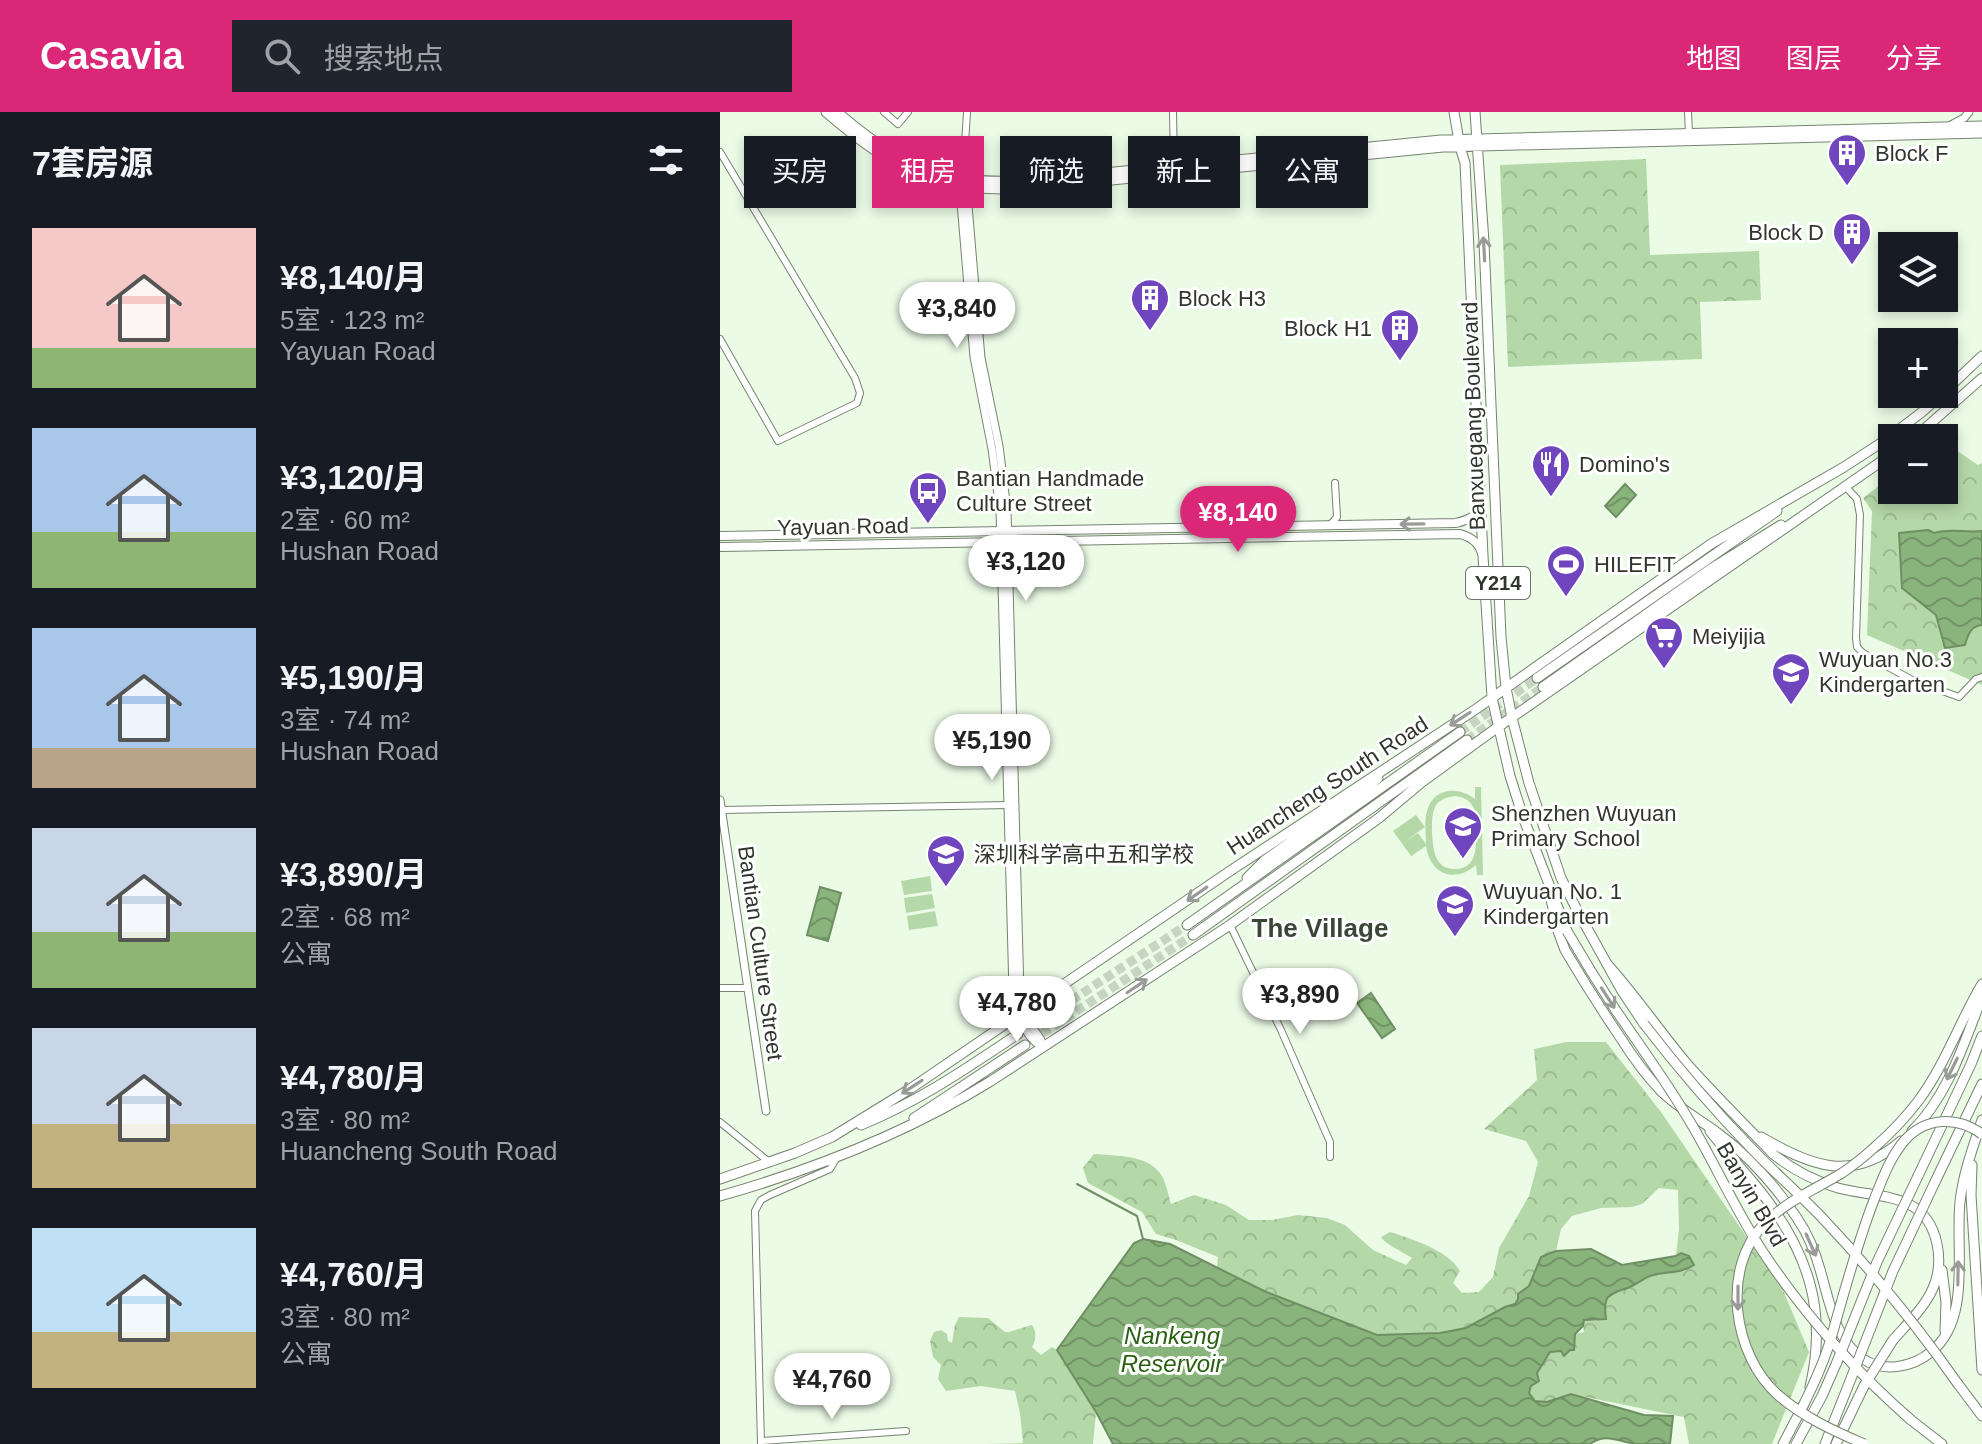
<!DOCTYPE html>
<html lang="zh">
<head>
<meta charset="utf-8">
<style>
  :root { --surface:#171b24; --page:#20242c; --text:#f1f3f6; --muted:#9ea1a6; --accent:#db2777 }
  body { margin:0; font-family:Arial,"Noto Sans SC",sans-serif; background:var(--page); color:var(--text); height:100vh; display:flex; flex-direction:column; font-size:30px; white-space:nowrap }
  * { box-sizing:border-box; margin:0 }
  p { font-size:26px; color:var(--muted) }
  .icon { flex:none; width:44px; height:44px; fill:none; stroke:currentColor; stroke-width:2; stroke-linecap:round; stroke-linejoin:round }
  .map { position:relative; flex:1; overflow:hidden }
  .panel { display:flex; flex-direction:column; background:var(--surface); width:720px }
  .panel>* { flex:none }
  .top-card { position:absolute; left:24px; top:24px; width:760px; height:72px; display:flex; gap:16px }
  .controls { position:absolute; left:1158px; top:120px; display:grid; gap:16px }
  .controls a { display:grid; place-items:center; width:80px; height:80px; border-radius:0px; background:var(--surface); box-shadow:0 4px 12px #0003; font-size:40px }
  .price { position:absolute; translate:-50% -68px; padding:0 18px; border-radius:28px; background:#fff; color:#222; font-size:26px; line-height:52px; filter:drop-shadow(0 2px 4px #0008) }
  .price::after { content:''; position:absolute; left:50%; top:48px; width:24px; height:18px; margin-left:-12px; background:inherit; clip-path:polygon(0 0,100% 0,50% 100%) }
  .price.active { background:var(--accent); color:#fff }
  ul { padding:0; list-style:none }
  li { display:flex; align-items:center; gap:24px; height:200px; padding:0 32px }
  li span { display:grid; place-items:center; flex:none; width:224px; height:160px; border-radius:0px; color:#555 }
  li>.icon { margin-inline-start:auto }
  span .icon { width:96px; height:96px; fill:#fffc; stroke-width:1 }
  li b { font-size:34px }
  h2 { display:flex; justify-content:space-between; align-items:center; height:96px; padding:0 32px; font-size:34px }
  .chip { padding:0 28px; border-radius:0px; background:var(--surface); box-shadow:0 4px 12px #0003; font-size:28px; line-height:72px }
  .chip.active { background:var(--accent); color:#fff }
  header { display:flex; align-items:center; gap:48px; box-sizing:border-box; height:112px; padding:0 40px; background:var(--accent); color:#fff }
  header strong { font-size:38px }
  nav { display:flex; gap:44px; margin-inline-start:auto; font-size:28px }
  .search { width:560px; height:72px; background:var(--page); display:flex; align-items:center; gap:20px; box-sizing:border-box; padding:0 28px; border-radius:0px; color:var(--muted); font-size:30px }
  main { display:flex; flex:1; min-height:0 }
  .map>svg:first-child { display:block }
</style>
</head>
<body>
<header>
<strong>Casavia</strong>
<div class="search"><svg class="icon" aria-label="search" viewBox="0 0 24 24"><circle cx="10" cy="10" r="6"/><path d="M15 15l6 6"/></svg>搜索地点</div>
<nav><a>地图</a><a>图层</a><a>分享</a></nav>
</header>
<main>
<section class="panel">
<h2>7套房源<svg class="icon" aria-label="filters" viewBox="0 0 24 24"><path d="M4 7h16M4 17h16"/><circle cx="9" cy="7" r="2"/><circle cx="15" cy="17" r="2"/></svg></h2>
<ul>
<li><span style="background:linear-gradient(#f6c9c9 75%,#8fb573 0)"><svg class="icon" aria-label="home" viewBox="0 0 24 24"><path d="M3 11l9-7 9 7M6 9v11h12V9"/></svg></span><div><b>¥8,140/月</b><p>5室 · 123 m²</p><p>Yayuan Road</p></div></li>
<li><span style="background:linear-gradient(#a9c7e8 65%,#8fb573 0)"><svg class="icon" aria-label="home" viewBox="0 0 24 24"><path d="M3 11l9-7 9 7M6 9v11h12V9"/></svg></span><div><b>¥3,120/月</b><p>2室 · 60 m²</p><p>Hushan Road</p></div></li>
<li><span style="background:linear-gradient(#a9c7e8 75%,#b9a48a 0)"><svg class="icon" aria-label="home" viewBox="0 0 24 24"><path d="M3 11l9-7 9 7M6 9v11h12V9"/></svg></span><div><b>¥5,190/月</b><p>3室 · 74 m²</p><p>Hushan Road</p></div></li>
<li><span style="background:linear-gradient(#c9d6e8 65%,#8fb573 0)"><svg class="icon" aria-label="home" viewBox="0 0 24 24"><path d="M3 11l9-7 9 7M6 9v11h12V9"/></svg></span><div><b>¥3,890/月</b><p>2室 · 68 m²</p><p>公寓</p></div></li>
<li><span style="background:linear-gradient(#c9d6e8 60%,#c2b280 0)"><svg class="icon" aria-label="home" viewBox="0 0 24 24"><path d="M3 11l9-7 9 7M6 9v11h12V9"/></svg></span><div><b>¥4,780/月</b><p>3室 · 80 m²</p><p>Huancheng South Road</p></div></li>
<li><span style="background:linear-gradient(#bfe0f5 65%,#c2b280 0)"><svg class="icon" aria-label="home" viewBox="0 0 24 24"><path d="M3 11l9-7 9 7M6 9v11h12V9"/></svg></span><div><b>¥4,760/月</b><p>3室 · 80 m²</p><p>公寓</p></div></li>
</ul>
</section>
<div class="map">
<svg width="1262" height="1332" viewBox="0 0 1262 1332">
  <defs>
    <pattern id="forest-crowns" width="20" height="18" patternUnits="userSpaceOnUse" patternTransform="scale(2)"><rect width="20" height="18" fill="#b5d8a8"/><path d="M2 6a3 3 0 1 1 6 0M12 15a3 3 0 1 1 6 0" fill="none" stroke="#9cba91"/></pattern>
    <pattern id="water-waves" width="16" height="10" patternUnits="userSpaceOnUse" patternTransform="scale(2)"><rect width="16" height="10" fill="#89b47b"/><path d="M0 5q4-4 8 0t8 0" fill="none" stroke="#719365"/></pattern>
  </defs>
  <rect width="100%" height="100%" fill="#ebfbe6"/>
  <path fill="#b5d8a8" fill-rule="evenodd" d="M755,675H761L763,763H757L756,753C734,772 710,762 706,734L691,744L673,719L696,703L705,715L683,731L698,721L706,732C706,721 704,709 707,699C713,675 739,674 755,687ZM736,684C742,685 748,687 752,693C757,700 756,709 756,718C756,733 758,756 736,757C714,758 713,736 712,720C712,700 712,686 736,684Z
    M210,764L212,779L184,783L181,769Z
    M212,782L215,796L186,801L184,786Z
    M215,799L218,814L189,818L187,804Z"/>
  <path fill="url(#forest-crowns)" d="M926,47L930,143L1039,139L1041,188L980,190L982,247L788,255L780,53Z
    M1224,330L1258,353L1262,351V573L1147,523L1152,399L1143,386L1172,364V378H1224Z
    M846,930H886L941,1000L1063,1178L1089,1240L1052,1332H969L964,1305L851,1282L827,1290L815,1289L809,1282L817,1261L830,1240L841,1239L844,1244L852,1237L855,1222L864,1220L863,1214L864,1208L876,1209L885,1200L883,1197L885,1190L891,1181L908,1176L931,1164L951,1160L966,1159L956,1144L959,1117L958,1078L939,1076L922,1092L912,1095L881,1096L852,1104L841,1117L836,1139L821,1145L809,1174L798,1182V1187L795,1192L785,1195L746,1216L720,1221L657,1223L544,1179L497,1155L498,1145L456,1128L436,1122L422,1100L368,1071L363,1056L374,1042C396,1044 425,1042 440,1061C446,1069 448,1082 451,1092L474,1083L506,1093L529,1108H552L578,1103L607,1106L625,1113L653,1138L686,1153L692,1146C683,1140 665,1132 661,1125L670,1120C692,1127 728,1138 740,1159L733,1171L742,1181L759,1180L773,1165L779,1136L809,1084L818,1050L806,1029L764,1017L817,968L814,937Z
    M239,1205L268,1206L285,1220H289L312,1213C317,1220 316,1228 312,1235L321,1243L332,1235L337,1238L376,1300L373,1332H266L303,1331L300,1301L295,1279L261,1274L226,1279L218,1267L221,1253L213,1245L210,1229L214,1220L221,1218L227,1222L228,1229L232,1231L235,1213Z"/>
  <path fill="url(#water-waves)" stroke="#6f8e64" stroke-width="2" d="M905,372L916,383L896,405L885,394Z
    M1208,418L1214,421C1231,416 1245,421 1262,419V513C1250,514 1248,523 1245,533L1225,536L1216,503L1182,476L1179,421Z
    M100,775L121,781L108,829L87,823Z
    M651,881L675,917L662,926L637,891Z
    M423,1127L450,1132L544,1179L657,1223L720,1221L746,1216L785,1195L795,1192L798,1187V1182L809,1174L821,1145L836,1139L871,1137L902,1153L956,1144L961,1141L969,1144L974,1153C961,1162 945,1159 930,1164C922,1167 915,1174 907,1176C886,1183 883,1185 886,1207L864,1208L863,1214L855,1222L854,1238H850L844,1244L841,1239L830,1240L817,1261L819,1269L811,1274L809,1281L815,1289L827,1290L851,1282L924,1303L953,1304L950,1332C939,1332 927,1332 916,1332C898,1330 887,1320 870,1332H393L376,1300L337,1238L414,1131Z"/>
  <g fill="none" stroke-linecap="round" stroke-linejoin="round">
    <path stroke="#6f8e64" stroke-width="2" d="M357,1072L417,1104L423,1127"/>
    <path stroke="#c6d4c1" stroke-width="9" stroke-dasharray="9 4.5" stroke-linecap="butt" d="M740,620L817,566
      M747,628L823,575
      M306,918L467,813
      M311,929L473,823"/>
    <g stroke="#768371" stroke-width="8">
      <path id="minor" d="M164,0L178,12L188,0
        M453,0L454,54
        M968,0L969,22
        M0,40L135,266L140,281L137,291L58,329L0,227
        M244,48L247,0
        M1126,375L1137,387L1140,403L1136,526L1137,535L1143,541L1192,568L1239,585L1256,567L1262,565
        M610,413L617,405L615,371
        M2,698L290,693
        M510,813L561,918L610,1030V1045
        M0,876H28
        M0,1010L49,1050
        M41,1329L186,1319
        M41,1332L35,1099L41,1088L50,1083L110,1057L116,1047"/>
    </g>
    <g stroke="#768371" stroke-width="9">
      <path id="tertiary" d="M1231,13L1244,6L1249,0
        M244,48L239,67L254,245L272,337L280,398L293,880C296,901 304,924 323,936
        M246,70L261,246L279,334L287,398L300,882L309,910L321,928L323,936
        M0,688L46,999"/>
    </g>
    <g stroke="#768371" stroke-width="10">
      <path id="secondary" d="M0,424L736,411C748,408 757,405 761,392
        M0,435L740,422C751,425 758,430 762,441"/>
    </g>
    <g stroke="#768371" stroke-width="11">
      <path id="primary" d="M106,0C176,60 218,82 312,76L723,35L1262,21
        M117,0C183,56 225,75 313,68L721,28L1262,14
        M734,0L740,35L745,51L763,444L772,586L790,664L803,705L847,819
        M755,0L764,130L781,525L786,576L792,606L809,671L841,766L858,800L902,879L924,912
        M1224,280L1262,244
        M1194,326L1262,266
        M817,566L1057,399
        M823,575L992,456L1061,413
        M527,766L545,748L644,678L658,666
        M467,813L740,620
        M473,823L747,628
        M194,1006L305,933
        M141,1013C198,990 247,956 298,922
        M0,1067L75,1041L112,1025L190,977L510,759L756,597L991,432L1124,355L1164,329L1202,300L1222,282
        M0,1084C95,1057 187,1021 271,969L510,813L659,706L702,670L778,615L1172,342
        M1238,1272L1262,1304
        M1191,1308L1222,1332"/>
    </g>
    <g stroke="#768371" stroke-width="11">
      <path id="trunk" d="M828,774L838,819L845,838C862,867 881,897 900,925C912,944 925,962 940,978C958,996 979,1007 999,1022C1029,1044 1056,1075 1077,1106C1088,1122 1096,1142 1101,1161C1110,1192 1115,1227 1143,1247C1164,1261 1193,1255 1211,1240C1252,1207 1235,1137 1240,1090C1243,1062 1253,1035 1262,1008
        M887,852C916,884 940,920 968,953C995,983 1024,1012 1053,1042C1072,1057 1095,1069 1118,1076C1160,1087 1206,1079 1217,1132C1226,1175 1200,1198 1173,1228
        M990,1019C1006,1040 1024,1059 1041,1080C1088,1140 1108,1199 1090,1275
        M1192,1019C1228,984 1244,931 1262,885
        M1041,1025C1090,1053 1132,1072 1181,1029
        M1156,1034C1172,1020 1186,1005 1199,988C1225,953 1240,909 1262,872
        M1252,1053L1251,1083L1262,1258
        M1198,1064L1251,952L1262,924
        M1215,1070L1262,972
        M1222,1158L1226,1190L1225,1219
        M1063,1332L1084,1292
        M1076,1332L1102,1284L1117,1250
        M1105,1332L1132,1264
        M1116,1332L1144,1274"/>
    </g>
    <use href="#minor" stroke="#fff" stroke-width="6"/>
    <use href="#tertiary" stroke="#fff" stroke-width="7"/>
    <use href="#secondary" stroke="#fff" stroke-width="8"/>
    <use href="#primary" stroke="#fff" stroke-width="9"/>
    <use href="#trunk" stroke="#fff" stroke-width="9"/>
    <g stroke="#768371" stroke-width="11" stroke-linecap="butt">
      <path id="primary-bridge" d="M847,819C862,845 878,871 895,897C920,934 946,969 969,1008C995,1051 1015,1098 1043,1140C1084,1202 1135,1259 1191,1308
        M924,912C958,956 994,998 1032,1037C1056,1062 1083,1085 1106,1110C1154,1161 1198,1215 1238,1272"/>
    </g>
    <g stroke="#768371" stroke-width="11" stroke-linecap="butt">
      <path id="trunk-bridge" d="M1117,1250L1157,1150L1198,1064
        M1132,1264L1173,1159L1215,1070
        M1144,1274L1173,1228
        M1082,1296C1094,1272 1105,1248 1112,1223C1125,1177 1137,1132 1154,1088C1162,1068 1170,1045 1185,1028C1206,1005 1237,1004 1262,1022
        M1144,1332C1114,1319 1083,1305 1058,1283C1013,1243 1000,1156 1045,1111C1068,1088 1096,1077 1122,1061C1134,1053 1145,1044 1156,1034"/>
    </g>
    <use href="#primary-bridge" stroke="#fff" stroke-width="9"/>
    <use href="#trunk-bridge" stroke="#fff" stroke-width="9"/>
  </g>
  <defs><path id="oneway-shaft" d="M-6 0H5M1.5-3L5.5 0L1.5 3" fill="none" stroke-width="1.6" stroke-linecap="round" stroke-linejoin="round" transform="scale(2)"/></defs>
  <g stroke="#989b97">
    <use href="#oneway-shaft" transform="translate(764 137) rotate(-93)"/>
    <use href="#oneway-shaft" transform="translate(692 412) rotate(179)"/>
    <use href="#oneway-shaft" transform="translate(740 607) rotate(147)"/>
    <use href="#oneway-shaft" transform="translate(477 782) rotate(145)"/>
    <use href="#oneway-shaft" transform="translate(417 874) rotate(-34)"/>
    <use href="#oneway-shaft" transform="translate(888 886) rotate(57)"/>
    <use href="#oneway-shaft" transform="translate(1232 957) rotate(116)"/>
    <use href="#oneway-shaft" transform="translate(192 975) rotate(147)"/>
    <use href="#oneway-shaft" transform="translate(1091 1133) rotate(66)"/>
    <use href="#oneway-shaft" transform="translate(1238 1161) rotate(-89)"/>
    <use href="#oneway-shaft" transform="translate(1018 1186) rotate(90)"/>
  </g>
  <defs>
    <g id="building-pin" transform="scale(2)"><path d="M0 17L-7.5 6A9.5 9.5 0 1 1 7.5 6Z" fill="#7046be" stroke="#fff"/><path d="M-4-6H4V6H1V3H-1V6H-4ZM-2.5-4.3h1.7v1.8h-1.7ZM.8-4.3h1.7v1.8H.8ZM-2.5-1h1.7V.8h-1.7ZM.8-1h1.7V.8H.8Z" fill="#fff"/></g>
    <g id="restaurant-pin" transform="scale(2)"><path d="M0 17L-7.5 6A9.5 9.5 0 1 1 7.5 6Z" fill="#7046be" stroke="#fff"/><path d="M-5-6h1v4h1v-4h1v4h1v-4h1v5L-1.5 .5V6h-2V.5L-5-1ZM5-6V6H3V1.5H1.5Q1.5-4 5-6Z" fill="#fff"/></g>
    <g id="bus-pin" transform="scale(2)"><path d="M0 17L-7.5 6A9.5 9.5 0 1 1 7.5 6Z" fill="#7046be" stroke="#fff"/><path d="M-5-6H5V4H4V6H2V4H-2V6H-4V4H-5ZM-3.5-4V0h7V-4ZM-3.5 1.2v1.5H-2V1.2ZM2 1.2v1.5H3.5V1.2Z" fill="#fff"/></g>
    <g id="stadium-pin" transform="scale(2)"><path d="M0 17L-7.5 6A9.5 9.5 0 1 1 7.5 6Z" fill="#7046be" stroke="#fff"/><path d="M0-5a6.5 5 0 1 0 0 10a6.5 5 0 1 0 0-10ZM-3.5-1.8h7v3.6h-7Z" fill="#fff"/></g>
    <g id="supermarket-pin" transform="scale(2)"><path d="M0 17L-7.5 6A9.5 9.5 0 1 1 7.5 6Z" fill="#7046be" stroke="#fff"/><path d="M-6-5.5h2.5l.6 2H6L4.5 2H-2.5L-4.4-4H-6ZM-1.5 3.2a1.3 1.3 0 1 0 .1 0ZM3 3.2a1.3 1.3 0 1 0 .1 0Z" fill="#fff"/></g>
    <g id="school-pin" transform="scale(2)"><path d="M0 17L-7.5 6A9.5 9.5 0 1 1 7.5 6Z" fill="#7046be" stroke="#fff"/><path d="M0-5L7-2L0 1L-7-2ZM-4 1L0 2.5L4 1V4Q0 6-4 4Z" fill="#fff"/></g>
  </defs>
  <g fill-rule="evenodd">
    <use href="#building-pin" x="1127" y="41"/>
    <use href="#building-pin" x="1132" y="120"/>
    <use href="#building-pin" x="430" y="186"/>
    <use href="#building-pin" x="680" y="216"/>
    <use href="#restaurant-pin" x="831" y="352"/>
    <use href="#bus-pin" x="208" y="379"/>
    <use href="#stadium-pin" x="846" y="452"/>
    <use href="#supermarket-pin" x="944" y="524"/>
    <use href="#school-pin" x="1071" y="560"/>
    <use href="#school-pin" x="743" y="714"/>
    <use href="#school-pin" x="226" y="742"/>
    <use href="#school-pin" x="735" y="792"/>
  </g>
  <g text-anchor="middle" stroke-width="6" stroke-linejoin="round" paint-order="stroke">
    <rect fill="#fff" stroke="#6f736d" stroke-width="2" x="746" y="455" width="64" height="32" rx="6"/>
    <g font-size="20" font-weight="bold" fill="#31372f">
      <text x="778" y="478">Y214</text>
    </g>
    <g font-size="22" fill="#31372f" stroke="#fff" text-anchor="start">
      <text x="1155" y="49">Block F</text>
      <text x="1104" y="128" text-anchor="end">Block D</text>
      <text x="458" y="194">Block H3</text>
      <text x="652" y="224" text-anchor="end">Block H1</text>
      <text x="859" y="360">Domino's</text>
      <text x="236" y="374">Bantian Handmade<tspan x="236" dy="25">Culture Street</tspan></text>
      <text x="874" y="460">HILEFIT</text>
      <text x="972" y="532">Meiyijia</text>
      <text x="1099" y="555">Wuyuan No.3<tspan x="1099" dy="25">Kindergarten</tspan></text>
      <text x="771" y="709">Shenzhen Wuyuan<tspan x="771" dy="25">Primary School</tspan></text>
      <text x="254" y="750">深圳科学高中五和学校</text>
      <text x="763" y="787">Wuyuan No. 1<tspan x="763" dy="25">Kindergarten</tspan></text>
    </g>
    <g font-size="22" fill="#31372f" stroke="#fff">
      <text transform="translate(753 304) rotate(-92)" y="8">Banxuegang Boulevard</text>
      <text transform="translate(123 414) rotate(-1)" y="8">Yayuan Road</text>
      <text transform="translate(607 673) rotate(-33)" y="8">Huancheng South Road</text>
      <text transform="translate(41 841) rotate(82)" y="8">Bantian Culture Street</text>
      <text transform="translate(1032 1082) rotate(60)" y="8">Banyin Blvd</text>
    </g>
    <g font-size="24" font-style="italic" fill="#2a6011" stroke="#fff">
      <text x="452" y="1232">Nankeng<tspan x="452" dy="28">Reservoir</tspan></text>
    </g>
    <g font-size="26" font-weight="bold" fill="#3a4736" stroke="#fff">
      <text x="600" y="825">The Village</text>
    </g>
  </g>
</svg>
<div class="controls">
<a><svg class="icon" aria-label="layers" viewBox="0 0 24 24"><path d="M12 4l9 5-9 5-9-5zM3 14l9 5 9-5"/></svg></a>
<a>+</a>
<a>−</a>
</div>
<b class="price" style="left:237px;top:238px">¥3,840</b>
<b class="price active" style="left:518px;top:442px">¥8,140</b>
<b class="price" style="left:306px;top:491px">¥3,120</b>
<b class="price" style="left:272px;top:670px">¥5,190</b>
<b class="price" style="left:580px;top:924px">¥3,890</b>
<b class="price" style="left:297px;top:932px">¥4,780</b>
<b class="price" style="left:112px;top:1309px">¥4,760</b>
<div class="top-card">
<a class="chip">买房</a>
<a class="chip active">租房</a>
<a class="chip">筛选</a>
<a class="chip">新上</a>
<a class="chip">公寓</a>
</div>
</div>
</main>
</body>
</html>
